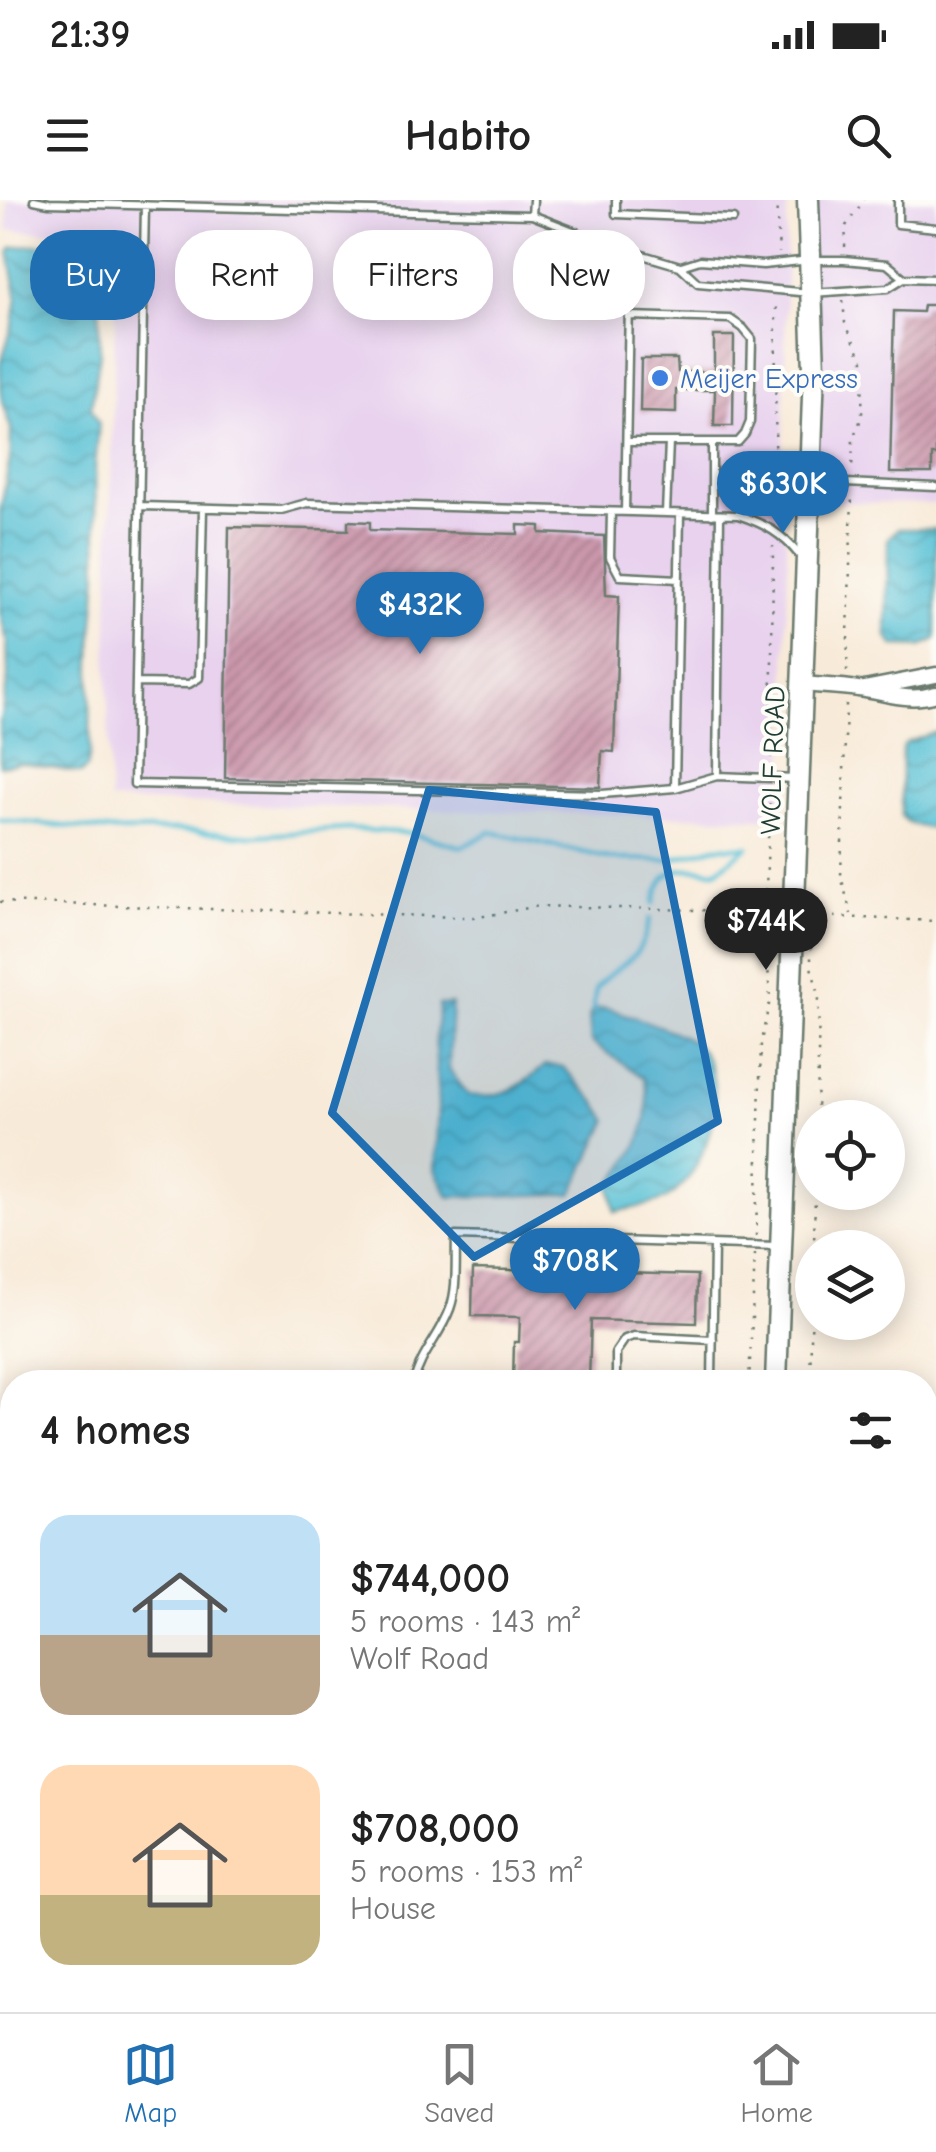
<!DOCTYPE html>
<html lang="en">
<head>
<meta charset="utf-8">
<style>
  :root { --surface:#fff; --page:#f2f2f2; --text:#222; --muted:#767676; --line:#e0e0e0; --accent:#1f6fb2 }
  body { margin:0; font-family:"Comic Neue",sans-serif; background:var(--page); color:var(--text); height:100vh; display:flex; flex-direction:column; font-size:38px; white-space:nowrap }
  * { box-sizing:border-box; margin:0 }
  p { font-size:32px; color:var(--muted) }
  .icon { flex:none; width:55px; height:55px; fill:none; stroke:currentColor; stroke-width:2; stroke-linecap:round; stroke-linejoin:round }
  .map { position:relative; flex:1; overflow:hidden }
  .panel { position:absolute; left:0px; top:1170px; width:938px; height:642px; display:flex; flex-direction:column; background:var(--surface); border-radius:40px 40px 0 0; box-shadow:0 5px 25px #0003 }
  .panel>* { flex:none }
  .top-card { position:absolute; left:30px; top:30px; width:878px; height:90px; display:flex; gap:20px }
  .fabs { position:absolute; left:795px; top:900px; display:grid; gap:20px }
  .fabs a { display:grid; place-items:center; width:110px; height:110px; border-radius:50%; background:var(--surface); box-shadow:0 5px 25px #0003; font-size:50px }
  .price { position:absolute; translate:-50% -85px; padding:0 22px; border-radius:35px; background:var(--accent); color:#fff; font-size:32px; line-height:65px; filter:drop-shadow(0 2px 5px #0008) }
  .price::after { content:''; position:absolute; left:50%; top:60px; width:30px; height:22px; margin-left:-15px; background:inherit; clip-path:polygon(0 0,100% 0,50% 100%) }
  .price.on { background:#222; color:#fff }
  ul { padding:0; list-style:none }
  li { display:flex; align-items:center; gap:30px; height:250px; padding:0 40px }
  li span { display:grid; place-items:center; flex:none; width:280px; height:200px; border-radius:30px; color:#555 }
  li>.icon { margin-inline-start:auto }
  span .icon { width:120px; height:120px; fill:#fffc; stroke-width:1 }
  li b { font-size:42px }
  h2 { display:flex; justify-content:space-between; align-items:center; height:120px; padding:0 40px; font-size:42px }
  .tag { padding:0 35px; border-radius:40px; background:var(--surface); box-shadow:0 5px 25px #0003; font-size:35px; line-height:90px }
  .tag.on { background:var(--accent); color:#fff }
  .status { display:flex; justify-content:space-between; align-items:center; height:70px; padding:0 50px; background:var(--surface); direction:ltr }
  .status svg { height:28px; fill:currentColor }
  header { display:flex; justify-content:space-between; align-items:center; height:130px; padding:0 40px; background:var(--surface); font-size:45px; font-weight:700 }
  .dock { display:flex; justify-content:space-around; align-items:center; height:140px; border-top:2px solid var(--line); background:var(--surface); font-size:28px; color:var(--muted) }
  .dock a { display:grid; justify-items:center; gap:5px }
  .dock .on { color:var(--accent) }
  .map>svg:first-child { display:block }
</style>
</head>
<body>
<div class="status"><b>21:39</b><svg viewBox="0 0 49 12"><path d="M0 12V9h3v3zM5 12V6h3v6zM10 12V3h3v9zM15 12V0h3v12zM26 1h20v11H26zM47 4h2v5h-2z"/></svg></div>
<header><svg class="icon" aria-label="menu" viewBox="0 0 24 24"><path d="M4 6h16M4 12h16M4 18h16"/></svg>Habito<svg class="icon" aria-label="search" viewBox="0 0 24 24"><circle cx="10" cy="10" r="6"/><path d="M15 15l6 6"/></svg></header>
<div class="map">
<svg width="936" height="1812" viewBox="0 0 936 1812">
  <defs>
    <pattern id="water-waves" width="16" height="10" patternUnits="userSpaceOnUse" patternTransform="scale(2.5)"><rect width="16" height="10" fill="#57c0d4"/><path d="M0 5q4-4 8 0t8 0" fill="none" stroke="#479dad"/></pattern>
    <pattern id="building-hatch" width="6" height="6" patternUnits="userSpaceOnUse" patternTransform="scale(2.5)"><rect width="6" height="6" fill="#cb97ab"/><path d="M-1 1l2-2M0 6l6-6M5 7l2-2" fill="none" stroke="#a47c8c"/></pattern>
  </defs>
  <rect width="100%" height="100%" fill="#fdfcf7"/>
  <filter id="ink" filterUnits="userSpaceOnUse"><feTurbulence type="fractalNoise" baseFrequency=".01" numOctaves="2"/><feDisplacementMap in="SourceGraphic" scale="20" xChannelSelector="R" yChannelSelector="G"/><feConvolveMatrix kernelMatrix="1 2 1 2 8 2 1 2 1" color-interpolation-filters="sRGB"/></filter>
  <filter id="wash" filterUnits="userSpaceOnUse"><feTurbulence type="fractalNoise" baseFrequency=".0048" numOctaves="4" result="noise"/><feDisplacementMap in="SourceGraphic" scale="40" xChannelSelector="R" yChannelSelector="G"/><feGaussianBlur stdDeviation="2.25" result="paint"/><feColorMatrix in="noise" values="0 0 0 0 0 0 0 0 0 0 0 0 0 0 0 0 0 1.4 0 .05"/><feComposite in="paint" operator="in"/></filter>
  <g filter="url(#wash)">
    <rect width="100%" height="100%" fill="#f8ead8"/>
    <path fill="#e8d2ee" d="M8,0H787L783,316L788,361L783,619L110,601L107,465L117,36L7,30Z
      M807,0H936V304L809,302Z"/>
    <path fill="url(#water-waves)" stroke="#3b7e84" stroke-width="2.5" d="M31,45L91,46L98,54L99,64L100,154L91,208L99,224L95,268L98,375L91,462L90,554L87,568L81,573L21,563L0,566V522L8,477L7,443L0,412V312L10,259L11,229L2,202L0,165L13,124L17,96L9,52L12,47Z
      M898,329H936V439L920,447L894,446L887,436L888,338Z
      M936,532V629C923,627 909,627 901,615L902,549L906,543Z
      M452,804L449,869L468,895C502,900 521,886 546,865L563,867L596,902L608,920L572,994L449,997L435,970L438,905L435,842L439,805Z
      M606,808C622,812 680,833 692,841C736,873 709,974 667,998C653,1006 630,1008 615,1012L610,985C637,953 655,921 644,878L591,842L589,817L593,809Z"/>
    <g fill="none" stroke-linecap="round" stroke-linejoin="round">
      <path stroke="#57c0d4" stroke-width="5" d="M0,620L114,631L175,630L253,636L347,629L410,633L462,647L491,632L613,659L668,660L716,647H748
        M654,703C664,663 680,668 716,671L745,649
        M593,809L596,788C624,756 638,769 650,719"/>
    </g>
    <g id="blocks">
      <path fill="url(#building-hatch)" d="M923,105H936V255H932V273H890L894,111L922,112Z
        M714,136H734L733,226H714L715,190H676V213L640,212L641,159H677L678,172H714Z
        M348,321L370,322V330L518,334V325L540,326V333L604,336L606,395L619,396L614,552L602,551L600,587L225,578L229,327L348,330Z
        M473,1069L697,1075L696,1123L591,1120L589,1182H513L514,1142H519L520,1117L472,1116Z
        M0,1713L12,1714V1740L0,1739Z"/>
    </g>
  </g>
  <g filter="url(#ink)">
    <use href="#blocks" fill-opacity="0" stroke="#6b7a6d" stroke-width="2.5"/>
    <g fill="none" stroke-linecap="round" stroke-linejoin="round">
      <g stroke="#6b7a6d" stroke-width="11">
        <path id="lane" d="M34,0L49,3L532,15
          M533,0L532,15L612,46L680,66L698,83L811,93L888,88L904,78L936,79
          M616,0V14L733,19
          M898,0V24L936,28
          M145,5L134,584L602,594L675,588L717,576
          M681,66L700,60L763,65L810,60H844L887,64L904,78
          M627,242H738L745,234L750,222L752,139L743,128L730,119L629,116
          M817,257L845,283
          M142,306L281,310L307,303L738,315C765,324 782,333 800,356
          M611,312L610,357L620,376L679,379
          M625,312L630,51
          M666,313L669,242
          M813,314L845,283L936,287
          M712,315V244
          M720,315L717,576L796,579
          M738,315L767,305L804,262
          M137,483L189,484L199,478L203,308
          M675,588L680,314
          M414,1182C420,1155 440,1136 450,1109C458,1087 455,1060 456,1036L778,1046
          M616,1182V1152L625,1139L634,1136L713,1140
          M712,1182L714,1045"/>
      </g>
      <g stroke="#6b7a6d" stroke-width="19">
        <path id="street" d="M802,484C821,486 840,486 858,489C886,492 907,503 936,494
          M864,489L936,475
          M0,1807L98,1812
          M349,1812L556,1801L763,1806"/>
      </g>
      <g stroke="#6b7a6d" stroke-width="25">
        <path id="secondary" d="M776,1182L814,170L808,0
          M763,1812V1800"/>
      </g>
      <path stroke="#6b7a6d" stroke-width="2.5" stroke-dasharray="2.5 8" stroke-linecap="butt" d="M776,0L779,53
        M845,47L846,26L864,0
        M843,100L845,123L863,160L862,217L853,238L852,271
        M775,278L776,101
        M847,471L852,294
        M846,504L841,676L851,714
        M771,568L773,346
        M0,702L455,717H479L539,706L775,712
        M813,716L936,721
        M811,739L826,717
        M811,747V767L819,794L817,918
        M756,1036L761,841L770,800L765,712L770,591
        M814,1048L815,992
        M749,1182L755,1054
        M810,1182L812,1097
        M792,1812V1800"/>
      <use href="#lane" stroke="#fff" stroke-width="6"/>
      <use href="#street" stroke="#fff" stroke-width="14"/>
      <use href="#secondary" stroke="#fff" stroke-width="20"/>
    </g>
  </g>
  <path fill="#1f6fb2" fill-opacity="0.2" stroke="#1f6fb2" stroke-width="8" stroke-linejoin="round" d="M429,590L656,612L718,921L474,1057L332,913Z"/>
  <circle fill="#3f7fe0" stroke="#fdfcf7" stroke-width="4" cx="660" cy="178" r="10"/>
  <g text-anchor="middle" stroke-width="8" stroke-linejoin="round" paint-order="stroke">
    <g font-size="28" fill="#366cbe" stroke="#fdfcf7" text-anchor="start">
      <text x="680" y="188">Meijer Express</text>
    </g>
    <g font-size="28" fill="#1f3d34" stroke="#fdfcf7">
      <text transform="translate(772 560) rotate(-88)" y="10">WOLF ROAD</text>
    </g>
  </g>
</svg>
<div class="fabs">
<a><svg class="icon" aria-label="locate" viewBox="0 0 24 24"><circle cx="12" cy="12" r="6"/><path d="M12 2v4M12 18v4M2 12h4M18 12h4"/></svg></a>
<a><svg class="icon" aria-label="layers" viewBox="0 0 24 24"><path d="M12 4l9 5-9 5-9-5zM3 14l9 5 9-5"/></svg></a>
</div>
<b class="price" style="left:783px;top:336px">$630K</b>
<b class="price" style="left:420px;top:457px">$432K</b>
<b class="price on" style="left:766px;top:773px">$744K</b>
<b class="price" style="left:575px;top:1113px">$708K</b>
<div class="top-card">
<a class="tag on">Buy</a>
<a class="tag">Rent</a>
<a class="tag">Filters</a>
<a class="tag">New</a>
</div>
<section class="panel">
<h2>4 homes<svg class="icon" aria-label="filters" viewBox="0 0 24 24"><path d="M4 7h16M4 17h16"/><circle cx="9" cy="7" r="2"/><circle cx="15" cy="17" r="2"/></svg></h2>
<ul>
<li><span style="background:linear-gradient(#bfe0f5 60%,#b9a48a 0)"><svg class="icon" aria-label="home" viewBox="0 0 24 24"><path d="M3 11l9-7 9 7M6 9v11h12V9"/></svg></span><div><b>$744,000</b><p>5 rooms · 143 m²</p><p>Wolf Road</p></div></li>
<li><span style="background:linear-gradient(#ffd9b3 65%,#c2b280 0)"><svg class="icon" aria-label="home" viewBox="0 0 24 24"><path d="M3 11l9-7 9 7M6 9v11h12V9"/></svg></span><div><b>$708,000</b><p>5 rooms · 153 m²</p><p>House</p></div></li>
</ul>
</section>
</div>
<nav class="dock">
<a class="on"><svg class="icon" aria-label="map" viewBox="0 0 24 24"><path d="M3 6l6-2 6 2 6-2v14l-6 2-6-2-6 2zM9 4v14M15 6v14"/></svg>Map</a>
<a><svg class="icon" aria-label="saved" viewBox="0 0 24 24"><path d="M7 4h10v16l-5-4-5 4z"/></svg>Saved</a>
<a><svg class="icon" aria-label="home" viewBox="0 0 24 24"><path d="M3 11l9-7 9 7M6 9v11h12V9"/></svg>Home</a>
</nav>
</body>
</html>
